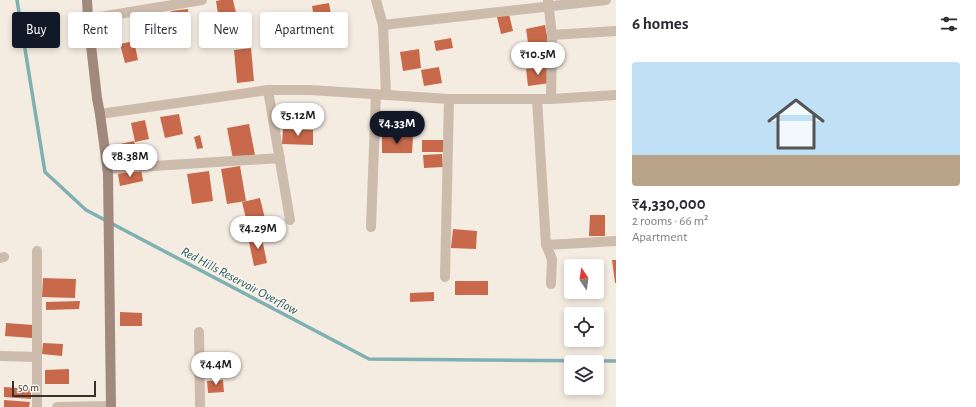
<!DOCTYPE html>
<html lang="en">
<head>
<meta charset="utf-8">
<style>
  :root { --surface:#fff; --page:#f2f2f3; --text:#2b2b33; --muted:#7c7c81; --accent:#111827 }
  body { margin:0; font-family:"Alegreya Sans",sans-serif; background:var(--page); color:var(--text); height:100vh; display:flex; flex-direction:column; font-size:15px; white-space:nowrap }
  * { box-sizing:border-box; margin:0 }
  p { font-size:13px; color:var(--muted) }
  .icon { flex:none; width:22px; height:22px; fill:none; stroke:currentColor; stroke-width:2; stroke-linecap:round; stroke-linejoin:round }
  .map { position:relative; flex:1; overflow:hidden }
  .drawer { display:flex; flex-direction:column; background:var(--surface); width:360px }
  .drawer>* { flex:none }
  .top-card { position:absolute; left:12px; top:12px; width:380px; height:36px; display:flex; gap:8px }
  .needle { width:26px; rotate:347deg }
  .tools { position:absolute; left:564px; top:259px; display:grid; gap:8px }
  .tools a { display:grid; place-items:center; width:40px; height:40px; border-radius:4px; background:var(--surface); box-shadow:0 2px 6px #0003; font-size:20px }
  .scale { position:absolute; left:12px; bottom:10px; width:84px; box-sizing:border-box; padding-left:4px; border:2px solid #3b302b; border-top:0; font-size:11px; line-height:14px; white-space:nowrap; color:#3b302b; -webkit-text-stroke:3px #fbf5ee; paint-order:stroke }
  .price { position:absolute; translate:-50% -34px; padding:0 9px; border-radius:14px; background:#fff; color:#222; font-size:13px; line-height:26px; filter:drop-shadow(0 1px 2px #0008) }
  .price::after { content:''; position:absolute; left:50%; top:24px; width:12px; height:9px; margin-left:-6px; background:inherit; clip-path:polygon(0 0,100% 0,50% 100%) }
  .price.active { background:var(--accent); color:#fff }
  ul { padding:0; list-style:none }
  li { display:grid; align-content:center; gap:8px; height:212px; padding:0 16px }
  li span { display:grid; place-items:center; height:124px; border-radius:4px; color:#555 }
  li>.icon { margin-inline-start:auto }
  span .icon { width:72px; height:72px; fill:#fffc; stroke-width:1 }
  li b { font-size:17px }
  h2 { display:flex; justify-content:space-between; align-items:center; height:48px; padding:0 16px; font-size:17px }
  .tag { padding:0 14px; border-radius:4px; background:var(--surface); box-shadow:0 2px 6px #0003; font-size:14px; line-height:36px }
  .tag.active { background:var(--accent); color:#fff }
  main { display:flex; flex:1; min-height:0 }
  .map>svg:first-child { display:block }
</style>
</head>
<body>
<main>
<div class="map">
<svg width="616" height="407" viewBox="0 0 616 407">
  <rect width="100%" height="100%" fill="#f4ebe1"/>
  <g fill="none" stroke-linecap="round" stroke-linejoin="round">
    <path stroke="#7fb0b2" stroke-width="3.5" d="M17,0L45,172L86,210L369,359L616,361"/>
  </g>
  <path fill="#c8694b" d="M221,0H233L237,17L219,20L216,1Z
    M329,3L331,14L314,17L312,6Z
    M188,9L189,21L172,23L171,11Z
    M509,14L513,31L501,34L497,17Z
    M545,25L549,46L529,49L526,29Z
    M451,38L453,48L436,51L434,41Z
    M134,41L138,60L125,63L120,44Z
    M251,48L254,81L237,83L234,50Z
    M419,49L421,68L403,71L400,52Z
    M439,67L442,83L424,86L421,70Z
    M548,67L550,83L528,86L526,69Z
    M179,114L183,134L165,138L160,117Z
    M145,120L149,139L135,142L131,123Z
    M249,124L255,155L233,159L227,128Z
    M283,129L313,130V145L282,144Z
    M200,135L203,148L197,149L194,137Z
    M382,136L413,137L412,153H382Z
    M422,140H444V152H422Z
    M134,141L137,153L113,158L111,146Z
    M442,154L443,167L424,168L423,155Z
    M240,166L246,201L227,204L221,169Z
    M141,169L143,181L120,186L118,174Z
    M209,171L213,201L192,204L187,174Z
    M260,198L266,223L248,227L242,202Z
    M590,215H605V236H589Z
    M453,229L477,231L476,249L451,248Z
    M261,234L267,263L254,266L248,237Z
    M612,260H616V283H615Z
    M43,278L76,279L75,298L42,297Z
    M455,281H488V295H455Z
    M434,292V301L410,302V293Z
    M80,301L79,309L46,310V302Z
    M120,312L142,313V326H120Z
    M6,323L33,325L32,338L5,336Z
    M43,343L63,344L62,356L42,354Z
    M69,369V384H45V370Z
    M223,380L224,392L208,393L207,381Z
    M4,387L31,389V399L4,397Z
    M4,400L30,402L29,407H4Z"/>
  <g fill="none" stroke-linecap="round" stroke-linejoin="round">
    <path stroke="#cdbbac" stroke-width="10" d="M376,0L383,25L386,94
      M548,1L552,35L551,99
      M88,19L202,0
      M383,25L606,0
      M552,35L616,31
      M268,90L290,220
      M537,99L546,245L552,259L551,284
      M100,114L268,90H310L449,99H551L616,95
      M107,169L280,158
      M371,227L376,94
      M546,245L616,241
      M0,258L4,257
      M445,277L449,99
      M199,332L200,407
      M0,356L37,357
      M37,407V251
      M57,407L111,406"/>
    <path stroke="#a18a7d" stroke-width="10" d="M87,0L88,19L97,98L100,114L108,173L111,407"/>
  </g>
  <g text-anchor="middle" stroke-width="3" stroke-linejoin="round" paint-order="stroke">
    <g font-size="13" font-style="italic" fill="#1f5a5e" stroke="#fbf5ee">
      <text transform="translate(240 280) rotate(28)" y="5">Red Hills Reservoir Overflow</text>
    </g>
  </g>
</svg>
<div class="tools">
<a><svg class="needle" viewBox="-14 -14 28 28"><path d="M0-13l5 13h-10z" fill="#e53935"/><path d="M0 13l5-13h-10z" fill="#7c7c81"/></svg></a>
<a><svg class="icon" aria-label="locate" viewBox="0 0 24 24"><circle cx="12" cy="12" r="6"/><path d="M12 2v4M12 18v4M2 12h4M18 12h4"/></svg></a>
<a><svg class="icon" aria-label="layers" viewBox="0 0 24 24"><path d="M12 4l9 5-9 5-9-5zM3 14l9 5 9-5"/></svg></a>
</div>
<div class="scale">50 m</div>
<b class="price" style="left:538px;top:76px">₹10.5M</b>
<b class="price" style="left:298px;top:137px">₹5.12M</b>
<b class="price active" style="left:397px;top:145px">₹4.33M</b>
<b class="price" style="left:130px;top:178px">₹8.38M</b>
<b class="price" style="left:258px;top:250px">₹4.29M</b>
<b class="price" style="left:216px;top:386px">₹4.4M</b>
<div class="top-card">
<a class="tag active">Buy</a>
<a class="tag">Rent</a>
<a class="tag">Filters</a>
<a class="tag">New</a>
<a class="tag">Apartment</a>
</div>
</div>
<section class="drawer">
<h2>6 homes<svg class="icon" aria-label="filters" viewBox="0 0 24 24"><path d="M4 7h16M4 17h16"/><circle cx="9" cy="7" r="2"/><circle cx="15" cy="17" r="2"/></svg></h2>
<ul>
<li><span style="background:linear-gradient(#bfe0f5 75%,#b9a48a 0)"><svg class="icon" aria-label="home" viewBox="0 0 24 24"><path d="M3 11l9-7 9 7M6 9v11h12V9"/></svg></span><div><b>₹4,330,000</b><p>2 rooms · 66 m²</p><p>Apartment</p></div></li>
</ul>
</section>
</main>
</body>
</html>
